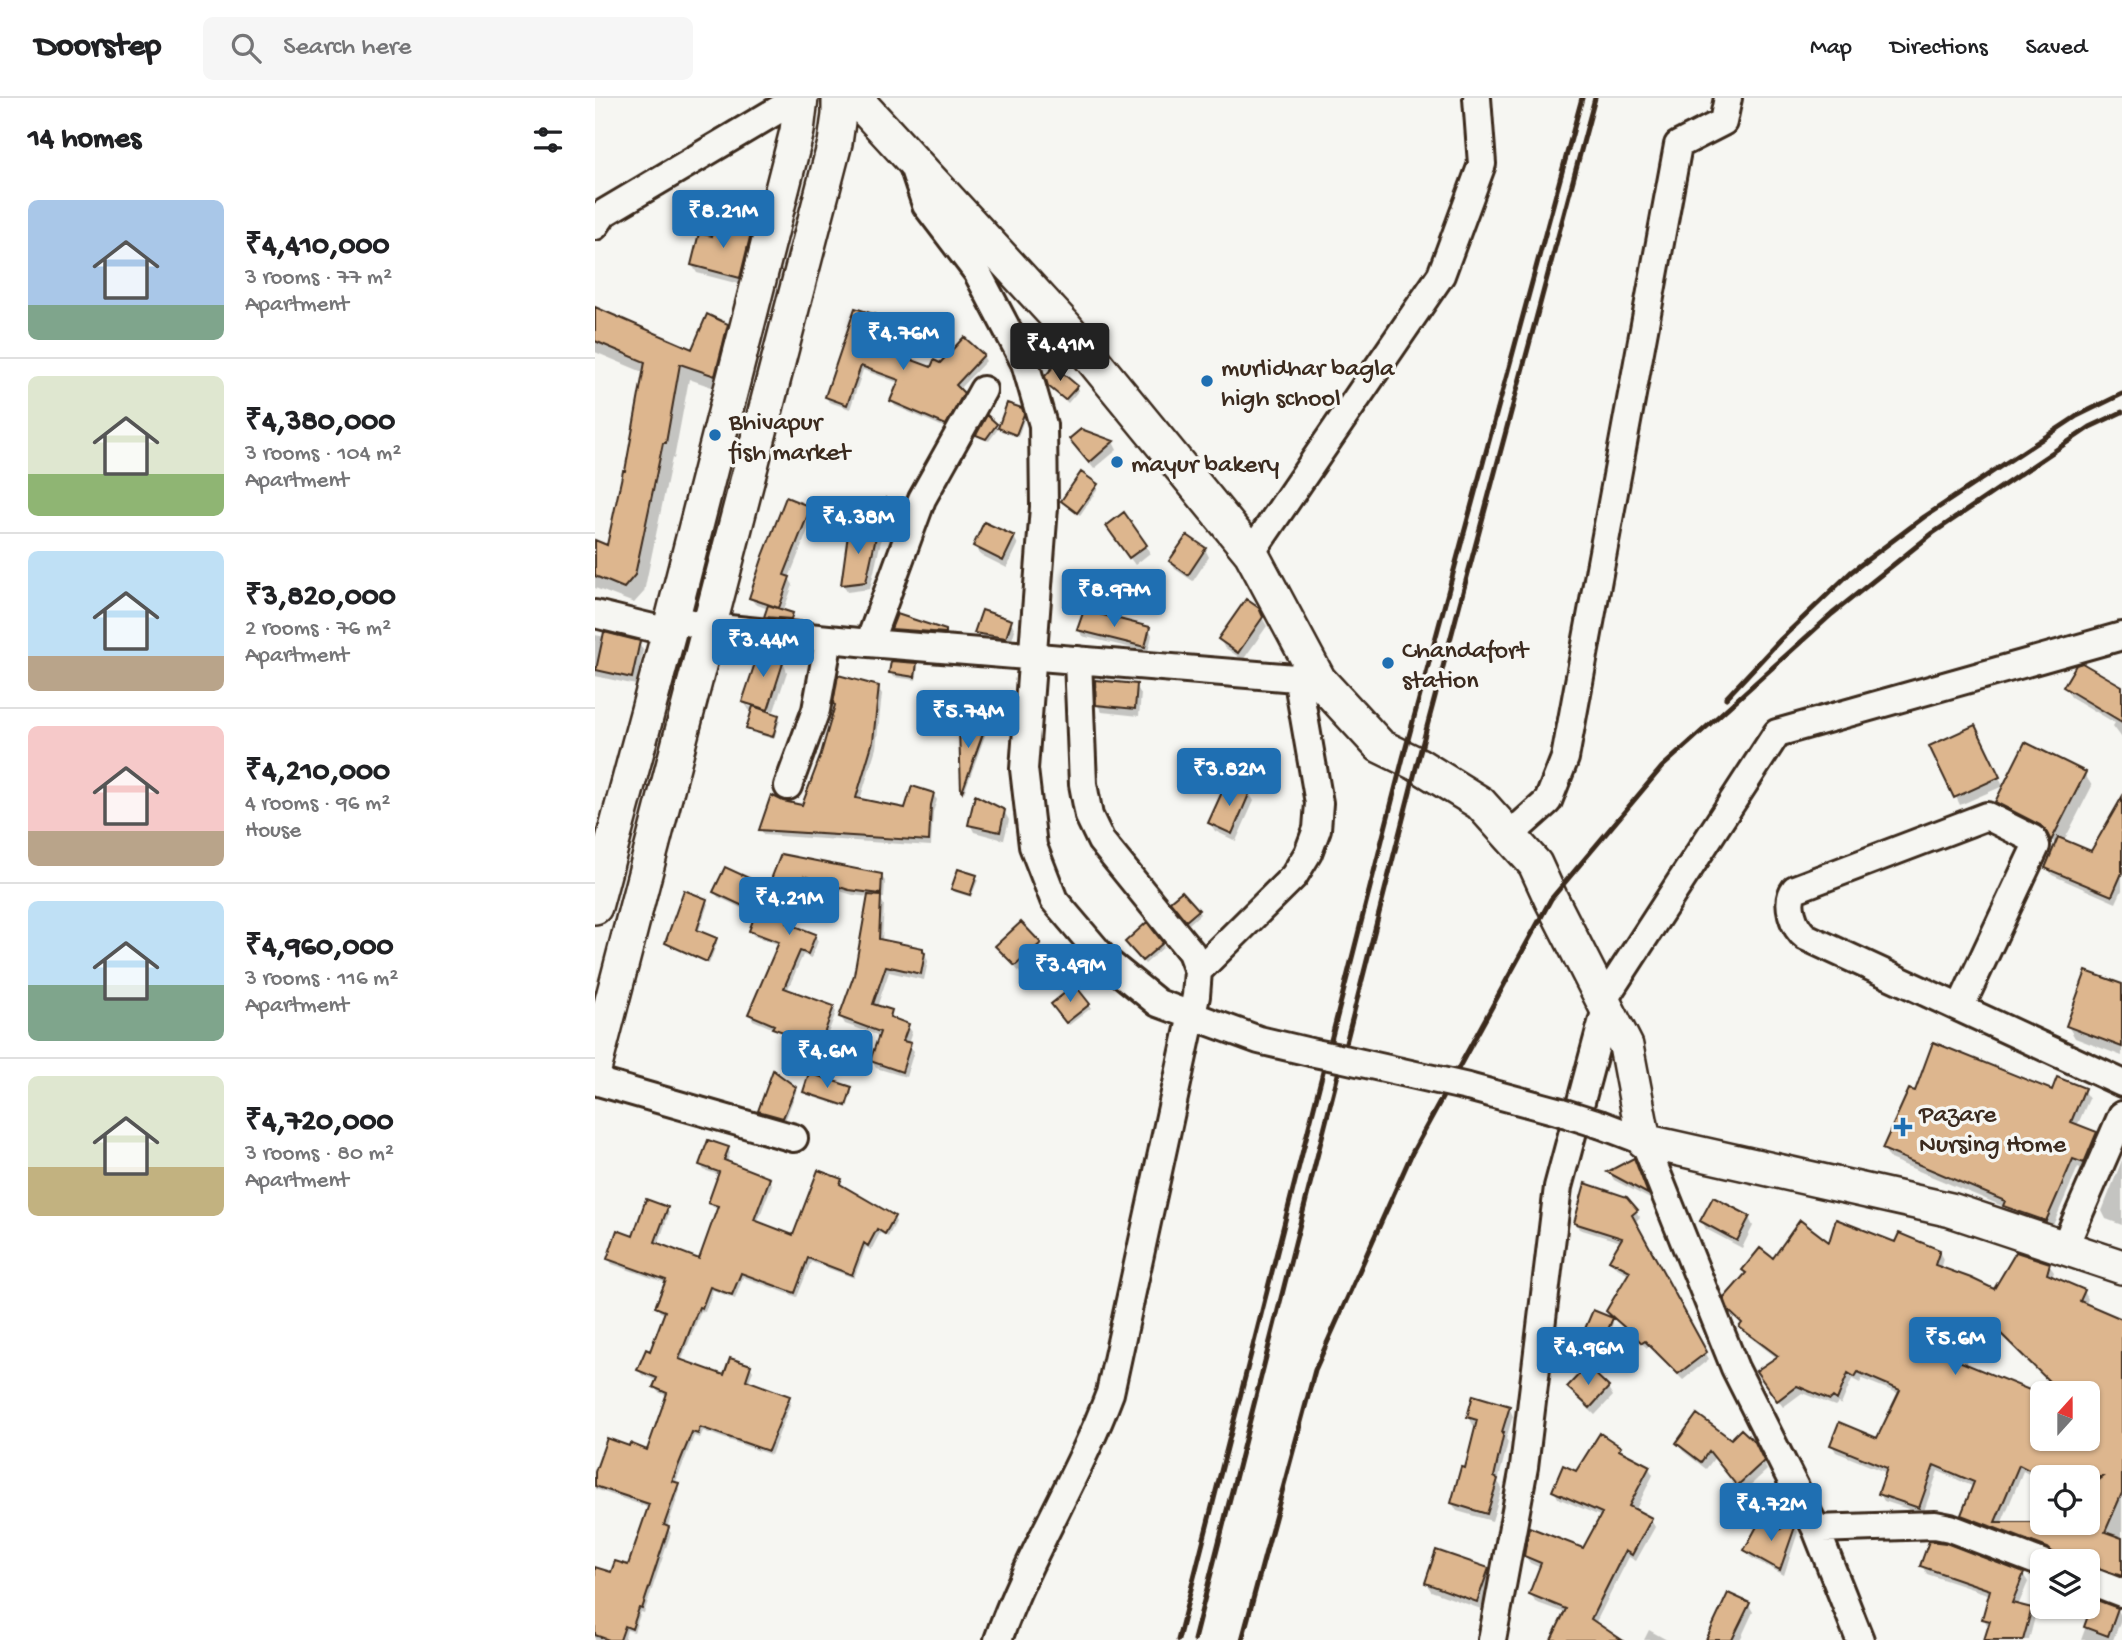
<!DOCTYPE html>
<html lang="en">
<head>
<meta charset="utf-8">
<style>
  :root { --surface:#fff; --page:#f6f6f6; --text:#202124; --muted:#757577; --line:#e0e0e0; --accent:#1f6fb2 }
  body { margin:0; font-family:"Gochi Hand",sans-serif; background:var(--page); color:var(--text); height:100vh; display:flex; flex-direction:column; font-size:26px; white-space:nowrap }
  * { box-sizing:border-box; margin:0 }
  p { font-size:23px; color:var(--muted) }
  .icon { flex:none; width:38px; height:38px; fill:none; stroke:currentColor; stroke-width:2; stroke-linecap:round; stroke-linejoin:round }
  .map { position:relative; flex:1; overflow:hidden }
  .panel { display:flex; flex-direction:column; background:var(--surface); width:595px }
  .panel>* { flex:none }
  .needle { width:46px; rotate:21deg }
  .buttons { position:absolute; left:1435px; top:1283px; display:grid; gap:14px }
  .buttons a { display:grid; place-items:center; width:70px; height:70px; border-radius:10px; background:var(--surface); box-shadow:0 2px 5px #0004; font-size:35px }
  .price { position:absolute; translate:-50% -60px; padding:0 16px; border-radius:7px; background:var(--accent); color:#fff; font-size:23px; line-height:46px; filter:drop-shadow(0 2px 4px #0008) }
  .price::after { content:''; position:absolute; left:50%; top:42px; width:21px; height:16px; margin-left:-10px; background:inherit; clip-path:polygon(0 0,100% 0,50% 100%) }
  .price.selected { background:#222; color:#fff }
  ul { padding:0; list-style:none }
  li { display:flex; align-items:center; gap:21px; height:175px; padding:0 28px }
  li+li { border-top:2px solid var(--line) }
  li span { display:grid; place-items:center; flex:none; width:196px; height:140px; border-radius:10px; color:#555 }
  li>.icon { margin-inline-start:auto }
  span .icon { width:84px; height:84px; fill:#fffc; stroke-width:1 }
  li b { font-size:30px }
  h2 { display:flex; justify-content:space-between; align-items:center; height:84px; padding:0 28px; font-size:30px }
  header { display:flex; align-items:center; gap:42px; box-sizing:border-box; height:98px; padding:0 35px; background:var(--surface); border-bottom:2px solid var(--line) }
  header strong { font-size:33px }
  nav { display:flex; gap:38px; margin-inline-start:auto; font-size:24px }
  .search { width:490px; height:63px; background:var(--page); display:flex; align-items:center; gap:18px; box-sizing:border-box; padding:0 24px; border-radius:10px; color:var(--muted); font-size:26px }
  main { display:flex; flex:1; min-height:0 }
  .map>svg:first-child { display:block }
</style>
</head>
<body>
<header>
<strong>Doorstep</strong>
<div class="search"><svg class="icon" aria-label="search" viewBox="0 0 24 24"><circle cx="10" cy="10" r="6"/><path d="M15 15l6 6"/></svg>Search here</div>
<nav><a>Map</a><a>Directions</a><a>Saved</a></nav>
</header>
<main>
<section class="panel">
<h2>14 homes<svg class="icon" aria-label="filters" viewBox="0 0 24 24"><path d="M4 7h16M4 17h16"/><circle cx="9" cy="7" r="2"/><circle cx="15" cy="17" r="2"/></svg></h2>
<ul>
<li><span style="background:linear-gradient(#a9c7e8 75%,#7fa58c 0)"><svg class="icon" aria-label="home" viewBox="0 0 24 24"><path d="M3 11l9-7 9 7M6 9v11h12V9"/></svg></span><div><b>₹4,410,000</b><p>3 rooms · 77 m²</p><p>Apartment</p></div></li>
<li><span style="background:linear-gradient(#dfe7d0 70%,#8fb573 0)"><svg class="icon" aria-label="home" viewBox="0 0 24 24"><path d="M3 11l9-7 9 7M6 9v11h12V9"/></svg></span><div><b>₹4,380,000</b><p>3 rooms · 104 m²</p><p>Apartment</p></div></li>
<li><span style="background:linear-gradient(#bfe0f5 75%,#b9a48a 0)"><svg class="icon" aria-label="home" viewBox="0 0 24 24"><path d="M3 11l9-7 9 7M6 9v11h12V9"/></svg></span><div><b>₹3,820,000</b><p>2 rooms · 76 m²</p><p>Apartment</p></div></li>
<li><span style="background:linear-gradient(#f6c9c9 75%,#b9a48a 0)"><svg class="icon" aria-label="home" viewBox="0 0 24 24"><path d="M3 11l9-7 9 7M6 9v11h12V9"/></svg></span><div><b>₹4,210,000</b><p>4 rooms · 96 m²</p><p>House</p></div></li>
<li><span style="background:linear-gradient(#bfe0f5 60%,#7fa58c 0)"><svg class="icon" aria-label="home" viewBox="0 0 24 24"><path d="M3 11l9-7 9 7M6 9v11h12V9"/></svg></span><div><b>₹4,960,000</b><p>3 rooms · 116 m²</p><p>Apartment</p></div></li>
<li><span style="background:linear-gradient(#dfe7d0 65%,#c2b280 0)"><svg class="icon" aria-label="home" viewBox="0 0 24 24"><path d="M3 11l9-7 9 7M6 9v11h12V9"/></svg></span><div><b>₹4,720,000</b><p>3 rooms · 80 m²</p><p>Apartment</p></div></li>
</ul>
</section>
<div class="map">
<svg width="1527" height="1542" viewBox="0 0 1527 1542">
  <rect width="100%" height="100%" fill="#f6f6f2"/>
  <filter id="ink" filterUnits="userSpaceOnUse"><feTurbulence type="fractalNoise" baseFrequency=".0143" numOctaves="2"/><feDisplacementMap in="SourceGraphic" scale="14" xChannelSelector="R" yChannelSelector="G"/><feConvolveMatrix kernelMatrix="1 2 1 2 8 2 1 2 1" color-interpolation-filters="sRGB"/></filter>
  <g filter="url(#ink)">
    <path fill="#0003" fill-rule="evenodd" d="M156,133L160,140L148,187L102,175L97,167Z
      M0,211L98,253L132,227L141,243L128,293L94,281L79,361L77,360L49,494L39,505L0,490V444L14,449L31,375L50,275L0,254Z
      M283,220L285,224L277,249L337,271L346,267L388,258L391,263L363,292L370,301L353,331L300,308L297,303L304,285L268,272L255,311L234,304L231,299Z
      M455,288L482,289L484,292L473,305Z
      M428,315L429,321L423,339L406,333L404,330Z
      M393,319L403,331L394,343L385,340L383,337Z
      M487,333L518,344L522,352L499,371L476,342Z
      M501,387L503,391L485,417L468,403Z
      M307,407L312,415L301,444L288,440L283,431Z
      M215,410L219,417L194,480L198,487L188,514L197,517V524L173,522L171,518L173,511L160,506L156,500Z
      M281,435L286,443L275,491L252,494L248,486Z
      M517,436L551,448L555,455L540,467Z
      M419,439L423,447L412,470L384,456L380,448Z
      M610,451L614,459L598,483L580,471L576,463Z
      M662,511L672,528L648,562L629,549L625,541Z
      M388,514L416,524L420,532L415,548L385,543L381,535Z
      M554,530L557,537L553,554L487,538L484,532Z
      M298,531L350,533L352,537L300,534Z
      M0,537L44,545L48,552L41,587L0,578Z
      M184,554L192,574L179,613L153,604V608L183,618L185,622L179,641L155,634L153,631L158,613L154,612L149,604Z
      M321,566L323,570L321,582L298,579L296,575Z
      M541,588L546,596L544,618L507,614L502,606Z
      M1470,589L1519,591L1527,596V640L1518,628L1520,625L1476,599Z
      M283,590L287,596L281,650L265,702L311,712L338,696L342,702L338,714L336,748L169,737L166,731L188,705L208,709Z
      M366,632H389L391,635L369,695Z
      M1384,637L1408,688L1365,707L1337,649Z
      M1489,675L1497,688L1469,743L1497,755L1527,702V792L1521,805L1457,777L1452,769L1461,749L1458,743L1409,717L1402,704Z
      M654,695L659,703L641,743L620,733L615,725Z
      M409,713L414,722L409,742L379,734L375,726Z
      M187,758L286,778L290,783L289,800H285L289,807L287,844L327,851L333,863L329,882L294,874L282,909L296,914L299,923L313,928L317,934L313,946L319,953L311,979L281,970L277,963L285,938L250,926L246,919L260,878L274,799L258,797L212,783L196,829L220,838L223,843L216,860L208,857L192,893L238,909L241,914L229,946L179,928V931L158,922L155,916L185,847L159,838L156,833L161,817L123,799L120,794L174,791Z
      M381,779L383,782L376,799L360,794L358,791Z
      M111,803L113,806L103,835L120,841L122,845L114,866L74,848L72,845Z
      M579,807L603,813L605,816L594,826Z
      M444,846L449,854L425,875L403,848Z
      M567,846L569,849L550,866L534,848Z
      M1492,875L1527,888V958L1480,940L1473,928Z
      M494,906L496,910L474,927L460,909Z
      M181,933L228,950L227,951Z
      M255,990L257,994L252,1010L212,997L210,994Z
      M199,991L201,994L190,1023L166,1016L165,1013Z
      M1488,992L1494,1001L1482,1028L1501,1036L1506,1045L1494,1074L1483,1069L1456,1132L1416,1117L1412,1110L1295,1061L1289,1051L1458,994Z
      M133,1050L135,1055L132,1065L174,1081L177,1086L162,1125L199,1139L246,1082L247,1090L299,1120L301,1124L293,1139L285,1135L276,1152L271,1149L259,1180L216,1164L202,1199L148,1179L140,1201L118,1192L110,1214L106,1213L86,1264L130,1279L155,1268L158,1273L153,1285L193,1299L196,1304L176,1357L108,1333L105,1340L99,1338L80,1386L85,1392L72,1430L76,1435L49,1515L46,1514L39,1534L32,1532L29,1542H0V1471L17,1477L34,1470L55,1410L0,1391V1379L53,1355L73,1298L63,1294L60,1289L62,1283L47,1277L44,1272L56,1255L71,1216L65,1214L62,1209L71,1185L17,1166L14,1161L71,1110L74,1115L63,1147L105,1163L123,1111L118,1109L115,1105L124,1077L109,1072L106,1067Z
      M1527,1062V1127L1511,1121L1507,1113Z
      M1043,1070L1055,1101L1019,1082L1015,1075Z
      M1031,1101L1045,1119L1040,1124L1114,1261L1088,1282L1054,1248L1052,1250L1017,1219L1013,1213L1035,1177L1019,1168L1016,1162L1026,1144L984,1131L981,1125Z
      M1154,1120L1158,1128L1147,1150L1111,1131L1107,1123Z
      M1235,1146L1301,1147L1344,1154L1348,1161L1345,1171L1400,1194L1454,1167L1459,1174L1457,1180L1489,1193L1493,1201L1490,1207L1527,1223V1483L1493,1475V1463H1465L1459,1457L1429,1446L1425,1439L1447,1424H1493V1379H1447V1383L1428,1373L1402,1436L1372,1424L1368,1417L1379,1389L1343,1373L1328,1416L1289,1403L1285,1396L1292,1375L1241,1354L1237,1347L1283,1342L1305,1296L1267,1281L1265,1285L1257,1281L1246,1307L1243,1305L1240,1308L1207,1295L1188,1309L1167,1281L1182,1260L1151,1236L1146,1229L1148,1227L1136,1212L1152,1177L1149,1172ZM1402,1233L1465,1295H1493V1340H1447V1299L1368,1267Z
      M1016,1222L1018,1225L1012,1241H1005L993,1236L991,1232Z
      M992,1271L1013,1290L1018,1298L1000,1317L979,1297L975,1289Z
      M914,1310L918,1318L911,1341L913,1344L903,1384L907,1390L897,1423L862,1413L857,1405L871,1373L882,1328L878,1327L874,1319Z
      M1005,1338L1025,1350L1029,1357L1054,1370L1058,1377L1040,1413L1056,1422L1060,1429L1041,1463L1034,1459L1000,1526L1024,1542H958L970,1515L940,1504L936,1496L946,1470L935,1465L930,1458L988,1452L1007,1419L963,1400L959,1392L981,1375Z
      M1137,1344L1163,1354L1172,1372L1148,1394L1120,1359L1111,1371L1088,1353L1083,1345Z
      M1199,1425L1203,1434L1189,1477L1155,1459L1151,1452Z
      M1327,1468L1428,1476L1433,1484L1423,1508L1436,1511L1440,1519L1434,1542H1391L1394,1530L1389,1521L1395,1497L1332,1476Z
      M892,1472L897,1480L886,1511L836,1493L831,1485Z
      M1500,1504L1522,1511L1527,1519L1518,1542H1486Z
      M1154,1507L1158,1514L1145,1542H1113Z
      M1054,1532L1072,1542H1049Z"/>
    <path fill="#ddb68e" stroke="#3b2a1e" stroke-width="2" fill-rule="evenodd" d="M119,124L157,131L145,180L96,167L104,135L117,138Z
      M0,209L97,251L112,216L133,226L120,278L85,266L71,345H68L40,477L29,490L0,478V442L12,447L28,373H30L50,264L0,243Z
      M260,210L284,218L274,246L336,269L339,262L345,265L369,239L389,257L361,287L369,295L351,327L295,303L304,282L266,268L252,307L230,299Z
      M459,268L483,288L470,302L453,288L450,278Z
      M412,305L427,310L429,316L421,337L403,330Z
      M392,317L402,326L391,341L381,337Z
      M486,331L519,343L494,365L474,341Z
      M486,374L503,386L482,415L466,403Z
      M191,399L216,409L189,477L195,479L184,510L154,500L168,458Z
      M292,400L309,405L297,437L281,432Z
      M529,414L552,447L534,460L511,428Z
      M389,424L420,438L408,463L378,448Z
      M254,429L282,434L271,484L246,487Z
      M592,437L611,450L593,477L574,463Z
      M651,501L664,510L668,519L643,555L623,541Z
      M173,507L198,515L196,521L169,519Z
      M387,512L417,522L411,540L379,535Z
      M489,512L555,529L550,549L482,532Z
      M302,516L351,532V535L296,531Z
      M9,534L45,543L37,580L1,572Z
      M165,550L185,552L182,562L188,565L173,612L147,604Z
      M296,563L322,565L320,579L294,575Z
      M1487,565L1527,588V624L1468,589L1481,567Z
      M243,577L284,588L278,643L261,700L310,710L317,688L339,695L336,707L334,743L164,732L176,697L188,703L207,707L225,659L240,607L238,606Z
      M500,582L542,586L540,611L501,607Z
      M158,608L184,617L178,639L151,631Z
      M1380,627L1405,679L1359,700L1334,648Z
      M390,630L367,694L366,693L364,631Z
      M1430,644L1491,674L1456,743L1452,735L1445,727L1400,704Z
      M632,683L655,694L637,736L613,725Z
      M380,697L410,712L405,734L373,727Z
      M1527,699V775L1517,798L1450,770L1463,739L1496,753Z
      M186,756L287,776L286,796L254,792L209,778L192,825L221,836L213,856L205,853L189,890L239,908L225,947L177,930L179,927L153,916L184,844L154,833L161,814L118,794L130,769L173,789Z
      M363,771L382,777L375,797L356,791Z
      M89,792L112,801L102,832L122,840L112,864L70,845Z
      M587,793L604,812L591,823L575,803Z
      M273,797L286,798L284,841L328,850V854L330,855L326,876L291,868L278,906L297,912L295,919L314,926L308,943L316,945L307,974L275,963L285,934L244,919L259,877Z
      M426,824L446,845L420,868L400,848Z
      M552,824L568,845L547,863L530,844Z
      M1491,873L1527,886V949L1471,928Z
      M480,887L495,906L471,925L456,906Z
      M1338,944L1457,992L1462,979L1490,990L1476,1024L1502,1034L1489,1065L1478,1061L1451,1123L1408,1108L1410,1103L1287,1051L1314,991L1320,993Z
      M178,972L201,989L188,1020L163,1013Z
      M214,975L257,989L251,1008L208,994Z
      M113,1042L134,1049L129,1062L175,1080L159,1122L198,1137L223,1072L247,1081L245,1086L300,1118L290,1136L282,1131L273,1148L269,1145L257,1177L213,1160L200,1195L146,1175L137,1197L115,1189L107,1210L104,1209L84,1261L129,1277L135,1260L156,1267L151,1282L195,1298L173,1353L105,1329L103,1336L97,1334L77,1383L84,1385L69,1427L74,1429L47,1511L44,1510L37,1531L30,1528L25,1542H14L0,1537V1469L16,1474L20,1463L33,1467L54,1406L0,1388V1374L12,1340L34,1348L35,1345L52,1352L72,1295L58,1289L62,1280L42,1272L51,1251L55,1253L70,1213L60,1209L71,1182L12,1161L22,1132L38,1138L51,1101L73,1109L60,1144L104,1161L123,1108L113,1105L124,1074L104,1067Z
      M1039,1060L1053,1096L1012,1074Z
      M990,1085L1032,1099L1043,1112L1037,1117L1112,1254L1083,1276L1050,1243L1047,1245L1011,1213L1035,1173L1014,1162L1027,1140L979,1125Z
      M1118,1099L1155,1118L1142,1143L1105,1123Z
      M1241,1121L1300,1144L1304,1135L1345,1152L1340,1167L1376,1180L1399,1191L1421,1154L1455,1165L1452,1176L1490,1192L1485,1203L1527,1221V1395L1510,1434L1527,1440V1478L1493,1467V1463H1473L1460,1457L1453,1450L1366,1417L1379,1384L1339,1367L1324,1410L1283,1396L1292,1370L1235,1347L1244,1324L1282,1340L1305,1292L1263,1274L1260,1279L1253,1275L1242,1302L1238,1299L1235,1302L1202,1288L1182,1303L1161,1273L1183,1258L1144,1229L1147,1225L1134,1213L1129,1200L1151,1175L1147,1172L1165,1150L1178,1160L1205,1122L1234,1144ZM1397,1227L1466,1295H1493V1340H1447V1297L1361,1262ZM1424,1367L1448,1379H1508L1493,1390V1424H1400Z
      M998,1212L1018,1220L1009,1241L989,1233Z
      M992,1268L1014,1289L995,1310L972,1289Z
      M878,1297L915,1308L907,1334H909L899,1379L903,1381L892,1416L856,1405L866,1369L870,1370L882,1322L872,1319Z
      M1102,1316L1136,1341L1146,1331L1160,1344L1169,1363L1142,1388L1114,1353L1106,1364L1081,1345Z
      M1005,1335L1026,1349L1024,1352L1055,1368L1034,1408L1057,1420L1037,1457L1030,1453L996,1521L1027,1542H956L971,1511L934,1496L946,1465L929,1458L934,1429L988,1450L1007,1415L957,1393L968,1367L981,1373Z
      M1166,1421L1182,1433L1199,1423L1201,1426L1185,1472L1149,1452Z
      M1334,1443L1351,1445L1429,1475L1417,1505L1437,1510L1428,1542H1389L1395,1523L1387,1521L1395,1492L1325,1468Z
      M841,1452L894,1470L882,1504L830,1485Z
      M1133,1495L1155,1505L1137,1542H1111Z
      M1499,1501L1523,1510L1513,1538L1489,1529Z"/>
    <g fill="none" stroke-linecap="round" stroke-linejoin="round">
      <g stroke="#3b2a1e" stroke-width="32">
        <path id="minor" d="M317,65L331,107L382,174L430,265L448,327L449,409L429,671L438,748L459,802L510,862L563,905L664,942L715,954
          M0,128L9,115L203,0
          M656,455L846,177L887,66L882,0
          M0,516L74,534
          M76,520L114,529L274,545L724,582
          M274,545L327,401L388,292
          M193,688L221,612L234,541
          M915,737L953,703L970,660L1083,47L1128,24L1133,0
          M603,873L699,778L713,755L722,731L724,705L702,578
          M1008,903L1182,635L1527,538
          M1365,910L1441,748L1438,741L1392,718L1200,791C1190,804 1198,829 1211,839L1527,985
          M749,961L838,981
          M0,983L199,1040
          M873,989L966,1014
          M1007,1027L1049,1043L1140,1270L1221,1431L1265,1542
          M1469,1150L1527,1017
          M1221,1431L1340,1427L1355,1430L1447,1465
          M1493,1482L1527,1495
          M403,1542C433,1457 483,1380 515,1295L601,898L603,873L596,854L506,743L494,718L488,686L483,562
          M897,1542L929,1369L963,1089L1011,910"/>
      </g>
      <g stroke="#3b2a1e" stroke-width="38">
        <path id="major" d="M260,0L470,228L656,455L724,582L785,648L822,666L885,705L940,766L956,801L1031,948L1049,1043L1356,1112L1527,1169
          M0,809L74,534L202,33L206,0
          M0,968L240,45L244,17V0"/>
      </g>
      <use href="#minor" stroke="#f6f6f2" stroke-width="26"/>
      <use href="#major" stroke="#f6f6f2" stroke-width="33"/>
      <path stroke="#3b2a1e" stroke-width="5" d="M1131,600L1186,541L1256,474L1329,419L1482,318L1527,296
        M583,1542L808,660L987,0
        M599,1542L822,666L1000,0
        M647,1542L720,1272L817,1055L956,801L1067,669L1237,516L1338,435L1495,329L1527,314"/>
      <g stroke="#3b2a1e" stroke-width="32" stroke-linecap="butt">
        <path id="minor-bridge" d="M715,954L749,961
          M838,981L873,989
          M966,1014L1007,1027"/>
      </g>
      <use href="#minor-bridge" stroke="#f6f6f2" stroke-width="26"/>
    </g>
  </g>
  <g fill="#1f6fb2" stroke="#f6f6f2" stroke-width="2.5">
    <circle cx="612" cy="283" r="7"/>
    <circle cx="120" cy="337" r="7"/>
    <circle cx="522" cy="364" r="7"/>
    <circle cx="793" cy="565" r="7"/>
    <path d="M1304.5 1018.5h7v7h7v7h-7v7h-7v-7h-7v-7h7z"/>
  </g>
  <g text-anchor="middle" stroke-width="7" stroke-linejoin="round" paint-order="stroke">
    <g font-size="26" fill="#3b2a1e" stroke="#f6f6f2" text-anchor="start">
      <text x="626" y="277">murlidhar bagla<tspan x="626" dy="30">high school</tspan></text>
      <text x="134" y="331">Bhivapur<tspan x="134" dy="30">fish market</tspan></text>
      <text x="536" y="373">mayur bakery</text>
      <text x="807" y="559">Chandafort<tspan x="807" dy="30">station</tspan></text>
      <text x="1324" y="1023">Pazare<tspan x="1324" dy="30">Nursing Home</tspan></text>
    </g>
  </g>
</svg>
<div class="buttons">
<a><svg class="needle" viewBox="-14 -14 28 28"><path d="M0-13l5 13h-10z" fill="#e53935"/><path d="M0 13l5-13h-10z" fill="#757577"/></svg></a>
<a><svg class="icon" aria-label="locate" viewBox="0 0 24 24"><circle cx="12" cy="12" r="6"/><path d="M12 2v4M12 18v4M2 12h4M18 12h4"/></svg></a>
<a><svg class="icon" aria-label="layers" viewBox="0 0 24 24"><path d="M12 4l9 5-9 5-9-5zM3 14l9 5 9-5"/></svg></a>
</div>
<b class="price" style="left:128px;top:152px">₹8.21M</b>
<b class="price" style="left:308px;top:274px">₹4.76M</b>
<b class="price selected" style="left:465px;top:285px">₹4.41M</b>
<b class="price" style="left:263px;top:458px">₹4.38M</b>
<b class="price" style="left:519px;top:531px">₹8.97M</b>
<b class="price" style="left:168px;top:581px">₹3.44M</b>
<b class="price" style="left:373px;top:652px">₹5.74M</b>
<b class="price" style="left:634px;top:710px">₹3.82M</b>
<b class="price" style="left:194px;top:839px">₹4.21M</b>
<b class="price" style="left:475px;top:906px">₹3.49M</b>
<b class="price" style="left:232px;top:992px">₹4.6M</b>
<b class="price" style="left:1360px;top:1279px">₹5.6M</b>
<b class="price" style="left:993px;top:1289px">₹4.96M</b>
<b class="price" style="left:1176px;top:1445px">₹4.72M</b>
</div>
</main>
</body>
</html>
